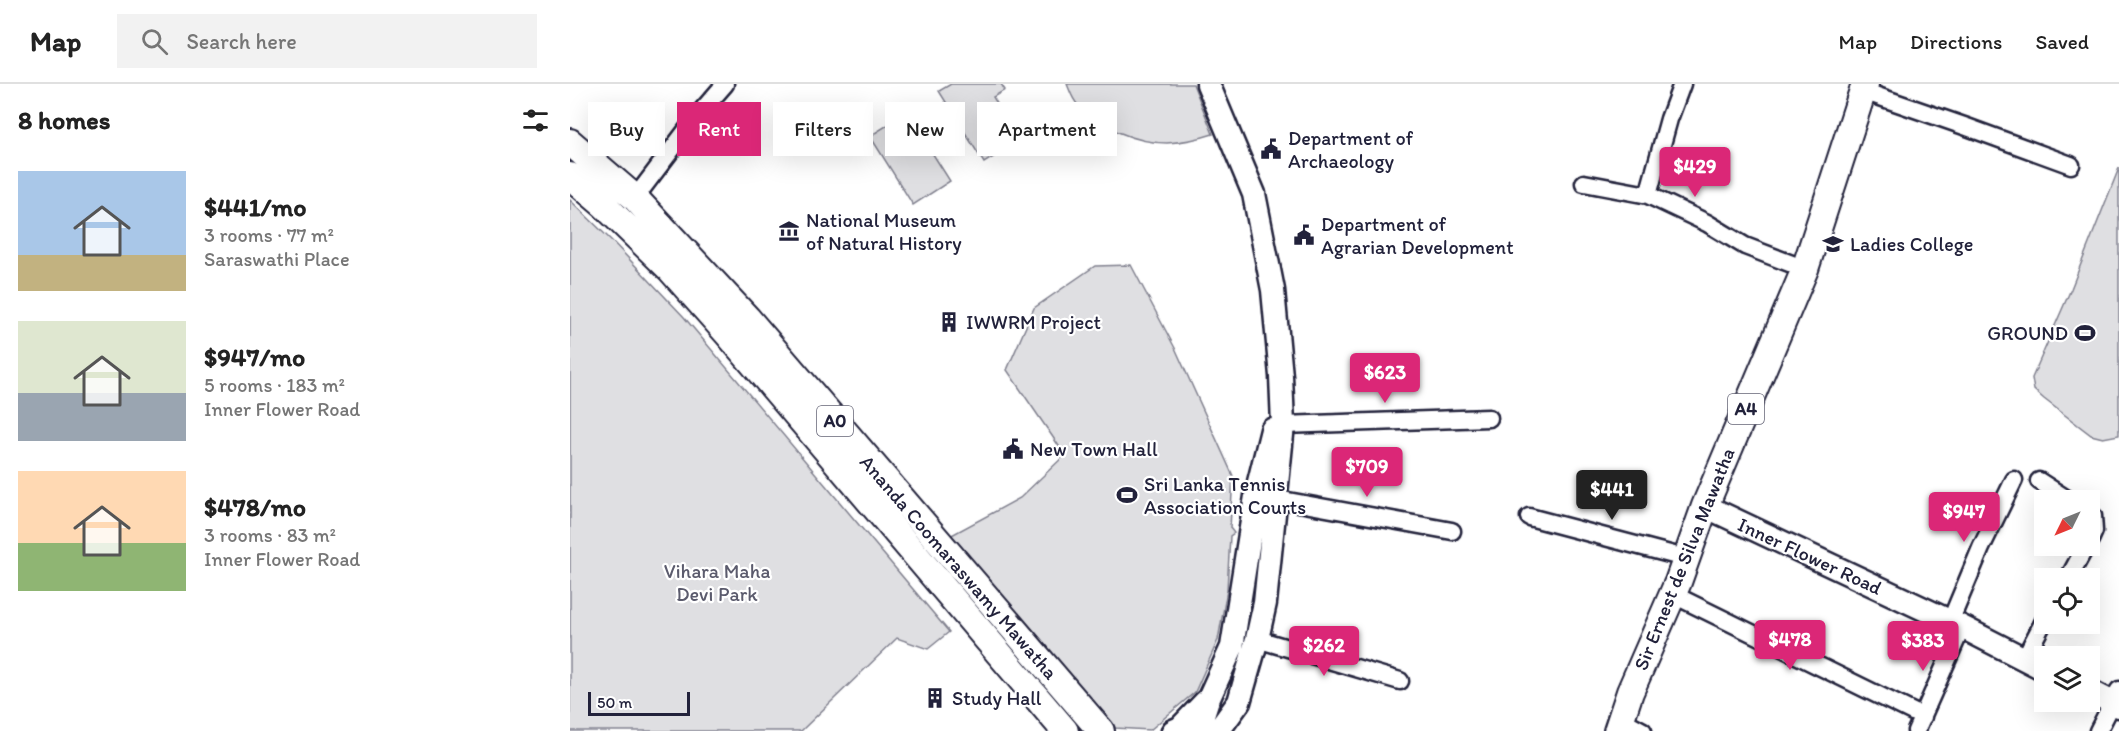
<!DOCTYPE html>
<html lang="en">
<head>
<meta charset="utf-8">
<style>
  :root { --surface:#fff; --page:#f2f2f2; --text:#222; --muted:#767676; --line:#e0e0e0; --accent:#db2777 }
  body { margin:0; font-family:Itim,sans-serif; background:var(--page); color:var(--text); height:100vh; display:flex; flex-direction:column; font-size:22px; white-space:nowrap }
  * { box-sizing:border-box; margin:0 }
  p { font-size:20px; color:var(--muted) }
  .icon { flex:none; width:33px; height:33px; fill:none; stroke:currentColor; stroke-width:2; stroke-linecap:round; stroke-linejoin:round }
  .map { position:relative; flex:1; overflow:hidden }
  .drawer { display:flex; flex-direction:column; background:var(--surface); width:570px }
  .drawer>* { flex:none }
  .top-card { position:absolute; left:18px; top:18px; width:570px; height:54px; display:flex; gap:12px }
  .needle { width:39px; rotate:227deg }
  .controls { position:absolute; left:1464px; top:406px; display:grid; gap:12px }
  .controls a { display:grid; place-items:center; width:66px; height:66px; border-radius:0px; background:var(--surface); box-shadow:0 6px 24px #0002; font-size:30px }
  .scale { position:absolute; left:18px; bottom:15px; width:102px; box-sizing:border-box; padding-left:6px; border:3px solid #22223b; border-top:0; font-size:16px; line-height:21px; white-space:nowrap; color:#22223b; -webkit-text-stroke:4px #fff; paint-order:stroke }
  .price { position:absolute; translate:-50% -51px; padding:0 14px; border-radius:6px; background:var(--accent); color:#fff; font-size:20px; line-height:39px; filter:drop-shadow(0 2px 3px #0008) }
  .price::after { content:''; position:absolute; left:50%; top:36px; width:18px; height:14px; margin-left:-9px; background:inherit; clip-path:polygon(0 0,100% 0,50% 100%) }
  .price.active { background:#222; color:#fff }
  ul { padding:0; list-style:none }
  li { display:flex; align-items:center; gap:18px; height:150px; padding:0 18px }
  li span { display:grid; place-items:center; flex:none; width:168px; height:120px; border-radius:0px; color:#555 }
  li>.icon { margin-inline-start:auto }
  span .icon { width:72px; height:72px; fill:#fffc; stroke-width:1 }
  li b { font-size:26px }
  h2 { display:flex; justify-content:space-between; align-items:center; height:72px; padding:0 18px; font-size:26px }
  .chip { padding:0 21px; border-radius:0px; background:var(--surface); box-shadow:0 6px 24px #0002; font-size:21px; line-height:54px }
  .chip.active { background:var(--accent); color:#fff }
  header { display:flex; align-items:center; gap:36px; box-sizing:border-box; height:84px; padding:0 30px; background:var(--surface); border-bottom:2px solid var(--line) }
  header strong { font-size:28px }
  nav { display:flex; gap:33px; margin-inline-start:auto; font-size:21px }
  .search { width:420px; height:54px; background:var(--page); display:flex; align-items:center; gap:15px; box-sizing:border-box; padding:0 21px; border-radius:0px; color:var(--muted); font-size:22px }
  main { display:flex; flex:1; min-height:0 }
  .map>svg:first-child { display:block }
</style>
</head>
<body>
<header>
<strong>Map</strong>
<div class="search"><svg class="icon" aria-label="search" viewBox="0 0 24 24"><circle cx="10" cy="10" r="6"/><path d="M15 15l6 6"/></svg>Search here</div>
<nav><a>Map</a><a>Directions</a><a>Saved</a></nav>
</header>
<main>
<section class="drawer">
<h2>8 homes<svg class="icon" aria-label="filters" viewBox="0 0 24 24"><path d="M4 7h16M4 17h16"/><circle cx="9" cy="7" r="2"/><circle cx="15" cy="17" r="2"/></svg></h2>
<ul>
<li><span style="background:linear-gradient(#a9c7e8 70%,#c2b280 0)"><svg class="icon" aria-label="home" viewBox="0 0 24 24"><path d="M3 11l9-7 9 7M6 9v11h12V9"/></svg></span><div><b>$441/mo</b><p>3 rooms · 77 m²</p><p>Saraswathi Place</p></div></li>
<li><span style="background:linear-gradient(#dfe7d0 60%,#9aa5b1 0)"><svg class="icon" aria-label="home" viewBox="0 0 24 24"><path d="M3 11l9-7 9 7M6 9v11h12V9"/></svg></span><div><b>$947/mo</b><p>5 rooms · 183 m²</p><p>Inner Flower Road</p></div></li>
<li><span style="background:linear-gradient(#ffd9b3 60%,#8fb573 0)"><svg class="icon" aria-label="home" viewBox="0 0 24 24"><path d="M3 11l9-7 9 7M6 9v11h12V9"/></svg></span><div><b>$478/mo</b><p>3 rooms · 83 m²</p><p>Inner Flower Road</p></div></li>
</ul>
</section>
<div class="map">
<svg width="1549" height="647" viewBox="0 0 1549 647">
  <rect width="100%" height="100%" fill="#fff"/>
  <filter id="ink" filterUnits="userSpaceOnUse"><feTurbulence type="fractalNoise" baseFrequency=".0167" numOctaves="2"/><feDisplacementMap in="SourceGraphic" scale="12" xChannelSelector="R" yChannelSelector="G"/><feConvolveMatrix kernelMatrix="1 2 1 2 8 2 1 2 1" color-interpolation-filters="sRGB"/></filter>
  <g filter="url(#ink)">
    <path fill="#dfdfe2" stroke="#80808e" stroke-width="1.5" d="M381,0H431L435,6L423,13L434,31L448,24L463,48L414,79L369,7Z
      M497,0H623L643,50C628,55 613,58 597,59C566,59 529,43 508,21C502,15 500,7 497,0Z
      M337,29L380,97L343,121L300,52Z
      M1549,84V351L1533,354L1521,351L1474,315L1464,306L1462,294L1501,205Z
      M0,116L42,157L114,233L379,548L358,565L327,554L231,647H0Z
      M561,181L606,266L663,392L660,444L664,449L660,452L657,506L648,556L625,608L580,646L545,644L515,616L378,453L450,414L495,371L437,286L464,224L525,182Z
      M356,461L518,647H508L351,466Z"/>
    <g fill="none" stroke-linecap="round" stroke-linejoin="round">
      <g stroke="#22223b" stroke-width="21">
        <path id="minor" d="M1112,0L1099,35L1078,111L1137,139L1175,162L1235,185
          M1293,7L1397,43L1501,81
          M1014,99L1078,111
          M65,114L128,31L155,0
          M713,341L919,334
          M1469,397L1500,417
          M707,415L882,447
          M1520,430L1523,432L1524,447L1520,456
          M959,433L1115,474
          M1498,495L1516,462
          M1102,510L1353,633
          M1380,538L1411,464L1444,396
          M687,555L830,597
          M1454,575L1474,537
          M1051,635L1073,647
          M1346,647L1392,543
          M1528,647L1549,606"/>
      </g>
      <g stroke="#22223b" stroke-width="27">
        <path id="major" d="M638,0L684,110L703,206L711,292L713,341L695,519L687,555L669,618L648,647
          M1135,422L1392,543L1474,585
          M1520,607L1549,622
          M603,647L610,644L635,618
          M628,647L638,616L662,563L687,406L702,346"/>
      </g>
      <g stroke="#22223b" stroke-width="30">
        <path id="highway" d="M0,58L65,114L177,234L531,647
          M0,92L33,120L101,186L158,250L495,647
          M1047,647L1060,608L1108,498L1135,422L1235,185L1295,0"/>
      </g>
      <use href="#minor" stroke="#fff" stroke-width="16"/>
      <use href="#major" stroke="#fff" stroke-width="22"/>
      <use href="#highway" stroke="#fff" stroke-width="26"/>
    </g>
  </g>
  <defs>
    <g id="civic-bare" transform="scale(1.62)"><path d="M-.6-6.5H3V-4.5H.6V-3L4-1V1h2V6H-6V1h2V-1L-.6-3ZM-1.2 2.5V6h2.4V2.5Z" fill="#22223b" stroke="#fff" stroke-width="2.5" paint-order="stroke"/></g>
    <g id="museum-bare" transform="scale(1.62)"><path d="M0-6L6-3V-2H-6V-3ZM-5-1h2V3h-2ZM-1-1h2V3h-2ZM3-1h2V3H3ZM-6 4H6V6H-6Z" fill="#22223b" stroke="#fff" stroke-width="2.5" paint-order="stroke"/></g>
    <g id="school-bare" transform="scale(1.62)"><path d="M0-5L7-2L0 1L-7-2ZM-4 1L0 2.5L4 1V4Q0 6-4 4Z" fill="#22223b" stroke="#fff" stroke-width="2.5" paint-order="stroke"/></g>
    <g id="building-bare" transform="scale(1.62)"><path d="M-4-6H4V6H1V3H-1V6H-4ZM-2.5-4.3h1.7v1.8h-1.7ZM.8-4.3h1.7v1.8H.8ZM-2.5-1h1.7V.8h-1.7ZM.8-1h1.7V.8H.8Z" fill="#22223b" stroke="#fff" stroke-width="2.5" paint-order="stroke"/></g>
    <g id="stadium-bare" transform="scale(1.62)"><path d="M0-5a6.5 5 0 1 0 0 10a6.5 5 0 1 0 0-10ZM-3.5-1.8h7v3.6h-7Z" fill="#22223b" stroke="#fff" stroke-width="2.5" paint-order="stroke"/></g>
  </defs>
  <g fill-rule="evenodd">
    <use href="#civic-bare" x="701" y="65"/>
    <use href="#museum-bare" x="219" y="147"/>
    <use href="#civic-bare" x="734" y="151"/>
    <use href="#school-bare" x="1263" y="160"/>
    <use href="#building-bare" x="379" y="238"/>
    <use href="#stadium-bare" x="1515" y="249"/>
    <use href="#civic-bare" x="443" y="365"/>
    <use href="#stadium-bare" x="557" y="411"/>
    <use href="#building-bare" x="365" y="614"/>
  </g>
  <g text-anchor="middle" stroke-width="4.5" stroke-linejoin="round" paint-order="stroke">
    <g fill="#fff" stroke="#646476" stroke-width="1.5">
      <rect x="1158" y="310" width="36" height="30" rx="4.5"/>
      <rect x="247" y="322" width="36" height="30" rx="4.5"/>
    </g>
    <g font-size="18" font-weight="bold" fill="#22223b">
      <text x="1176" y="331">A4</text>
      <text x="265" y="343">A0</text>
    </g>
    <g font-size="20" fill="#22223b" stroke="#fff" text-anchor="start">
      <text x="718" y="61">Department of<tspan x="718" dy="23">Archaeology</tspan></text>
      <text x="236" y="143">National Museum<tspan x="236" dy="23">of Natural History</tspan></text>
      <text x="751" y="147">Department of<tspan x="751" dy="23">Agrarian Development</tspan></text>
      <text x="1280" y="167">Ladies College</text>
      <text x="396" y="245">IWWRM Project</text>
      <text x="1498" y="256" text-anchor="end">GROUND</text>
      <text x="460" y="372">New Town Hall</text>
      <text x="574" y="407">Sri Lanka Tennis<tspan x="574" dy="23">Association Courts</tspan></text>
      <text x="382" y="621">Study Hall</text>
    </g>
    <g font-size="20" fill="#22223b" stroke="#fff">
      <text transform="translate(1240 472) rotate(25)" y="7">Inner Flower Road</text>
      <text transform="translate(1114 475) rotate(-68)" y="7">Sir Ernest de Silva Mawatha</text>
      <text transform="translate(389 483) rotate(49)" y="7">Ananda Coomaraswamy Mawatha</text>
    </g>
    <g font-size="20" fill="#5b5b6d" stroke="#fff">
      <text x="147" y="494">Vihara Maha<tspan x="147" dy="23">Devi Park</tspan></text>
    </g>
  </g>
</svg>
<div class="controls">
<a><svg class="needle" viewBox="-14 -14 28 28"><path d="M0-13l5 13h-10z" fill="#e53935"/><path d="M0 13l5-13h-10z" fill="#767676"/></svg></a>
<a><svg class="icon" aria-label="locate" viewBox="0 0 24 24"><circle cx="12" cy="12" r="6"/><path d="M12 2v4M12 18v4M2 12h4M18 12h4"/></svg></a>
<a><svg class="icon" aria-label="layers" viewBox="0 0 24 24"><path d="M12 4l9 5-9 5-9-5zM3 14l9 5 9-5"/></svg></a>
</div>
<div class="scale">50 m</div>
<b class="price" style="left:1125px;top:114px">$429</b>
<b class="price" style="left:815px;top:320px">$623</b>
<b class="price" style="left:797px;top:414px">$709</b>
<b class="price active" style="left:1042px;top:437px">$441</b>
<b class="price" style="left:1394px;top:459px">$947</b>
<b class="price" style="left:1220px;top:587px">$478</b>
<b class="price" style="left:1353px;top:588px">$383</b>
<b class="price" style="left:754px;top:593px">$262</b>
<div class="top-card">
<a class="chip">Buy</a>
<a class="chip active">Rent</a>
<a class="chip">Filters</a>
<a class="chip">New</a>
<a class="chip">Apartment</a>
</div>
</div>
</main>
</body>
</html>
